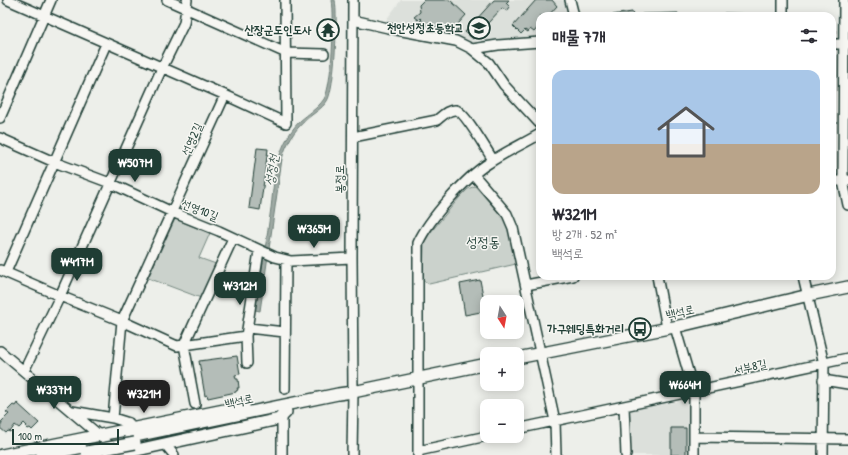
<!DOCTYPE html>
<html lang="ko">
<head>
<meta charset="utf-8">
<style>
  :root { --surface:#fff; --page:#f7f7f7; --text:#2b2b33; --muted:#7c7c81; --accent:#1f3d34 }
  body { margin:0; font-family:"Patrick Hand","Poor Story",sans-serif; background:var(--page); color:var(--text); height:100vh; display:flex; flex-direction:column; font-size:15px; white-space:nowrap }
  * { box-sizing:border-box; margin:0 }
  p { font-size:13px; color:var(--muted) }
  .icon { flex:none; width:22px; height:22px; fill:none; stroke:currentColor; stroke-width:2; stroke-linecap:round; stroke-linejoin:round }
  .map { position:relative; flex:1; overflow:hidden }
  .details { position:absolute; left:536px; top:12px; width:300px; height:268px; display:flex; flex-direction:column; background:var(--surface); border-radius:12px; box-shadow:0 2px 10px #0003 }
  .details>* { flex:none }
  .needle { width:26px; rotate:169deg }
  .fabs { position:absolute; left:480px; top:295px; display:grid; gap:8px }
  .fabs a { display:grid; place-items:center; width:44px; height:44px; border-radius:8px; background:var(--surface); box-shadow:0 2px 10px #0003; font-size:20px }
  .scale { position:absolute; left:12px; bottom:10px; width:107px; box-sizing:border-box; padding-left:4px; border:2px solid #1f3d34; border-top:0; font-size:11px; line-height:14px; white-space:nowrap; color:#1f3d34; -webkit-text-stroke:3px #f6f6f2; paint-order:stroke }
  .price { position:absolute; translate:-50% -34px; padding:0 9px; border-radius:8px; background:var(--accent); color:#fff; font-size:13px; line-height:26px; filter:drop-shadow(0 1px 2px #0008) }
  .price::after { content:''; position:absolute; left:50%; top:24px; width:12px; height:9px; margin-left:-6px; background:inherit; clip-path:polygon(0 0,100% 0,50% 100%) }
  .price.selected { background:#222; color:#fff }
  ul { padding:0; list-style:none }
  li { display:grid; align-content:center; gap:8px; height:212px; padding:0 16px }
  li span { display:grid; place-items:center; height:124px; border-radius:12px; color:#555 }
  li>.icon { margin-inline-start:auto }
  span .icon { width:72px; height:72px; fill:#fffc; stroke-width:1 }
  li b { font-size:17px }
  h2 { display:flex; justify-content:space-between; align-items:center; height:48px; padding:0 16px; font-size:17px }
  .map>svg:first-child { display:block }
</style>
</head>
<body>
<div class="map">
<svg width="848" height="455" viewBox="0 0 848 455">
  <rect width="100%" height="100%" fill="#edefea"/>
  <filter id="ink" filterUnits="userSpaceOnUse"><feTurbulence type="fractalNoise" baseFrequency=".025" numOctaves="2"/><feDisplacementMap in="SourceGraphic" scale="8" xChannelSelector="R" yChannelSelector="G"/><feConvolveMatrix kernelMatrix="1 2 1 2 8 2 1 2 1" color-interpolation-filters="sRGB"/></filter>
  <g filter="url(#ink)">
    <path fill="#dce0db" d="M401,0H566L570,16H540V36L473,42L386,20Z
      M688,400L691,403V455H629L628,416L632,409Z"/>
    <path fill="#cbd2cc" stroke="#758880" d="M475,186L505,220L511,235L516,264L429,284L423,280L424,243L430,233L459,198L468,189Z
      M175,219L210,233L199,258L216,264L201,298L148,278Z"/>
    <path fill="#9faaa4" stroke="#6c7e77" d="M332,0H335C338,16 335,89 327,101C322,109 312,114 306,120C294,130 286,144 282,159L260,311L255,310C260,278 266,247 270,215C273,196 273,176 279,158C283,144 290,131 300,121C308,114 318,108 324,99C332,87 335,16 332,0Z"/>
    <path fill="#b4bdb8" stroke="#1f3d34" d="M424,0H450L466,15L450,33L440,25L435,27L431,24L429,26L425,24V22L424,23L420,20L421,19L420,18L418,20L414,17L420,12L419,5Z
      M494,0H509L506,3L510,7L507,11L502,8L473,39L465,32Z
      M536,0H552L557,6L548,16H540V25L534,32L530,29L528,32L525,30L521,34L513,26Z
      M632,12L633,16H605Z
      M678,13V16H642V14Z
      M724,13L763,14V16H724Z
      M257,148L268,149L260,210L249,208Z
      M480,280L486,311L465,315L460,284Z
      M237,356L240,374L235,375L236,379H238L239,388H237L238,390L236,391V392L208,398L207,395L205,396L199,361Z
      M17,403L39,423L32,430L30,428L28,429L26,427L27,426L24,423L19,428L15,425L10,432L8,431L6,433L0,428L2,423L1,422L9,414L6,412L13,405L15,406Z
      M671,428H686V455H671Z"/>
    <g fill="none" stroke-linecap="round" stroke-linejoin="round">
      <g stroke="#1f3d34" stroke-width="12">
        <path id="minor" d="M8,0L225,95
          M167,0L286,53L324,54
          M570,0L574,16
          M783,0V16
          M844,0L843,181L848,205
          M353,20L397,30L456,41L472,49L489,63L504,85L540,124
          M832,44H848
          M472,49L498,45L540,42
          M0,118L51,0
          M353,137L437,120C442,116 448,109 456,110C464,111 488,152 493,160
          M0,138L54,162L110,183L172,212L219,231L275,257L291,261L352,258
          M474,175L507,214L513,228L555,421L556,455
          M832,181L848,180
          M0,270L60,296L122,321L177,346L246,336
          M6,272L106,44
          M657,276L667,328
          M803,276L824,364L823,455
          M526,285L573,276
          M675,327L694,392V455
          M248,328L285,332
          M0,351L99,435L115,451
          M247,363L246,336L259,251
          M24,371L60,296L162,68L184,23L187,0
          M823,380L848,384
          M285,389L286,260
          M195,404L184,345L233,238
          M624,406L626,455
          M72,411L113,418L129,423
          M113,418L122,321L225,95L286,123L285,0
          M517,429L848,358
          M694,437L848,439
          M165,444L174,455
          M418,451L487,436
          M282,455V416
          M352,455L353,392L352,258L353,0
          M418,455V243C429,219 466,177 489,163C505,152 523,144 540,134"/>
      </g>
      <g stroke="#1f3d34" stroke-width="14">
        <path id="major" d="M517,358L684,325L809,295L848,287
          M130,437L338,394L353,392L487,364
          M2,455L244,406
          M42,455L83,447
          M114,455L279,419L286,412"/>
      </g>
      <use href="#minor" stroke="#f6f6f2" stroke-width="9"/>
      <use href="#major" stroke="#f6f6f2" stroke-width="11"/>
      <g stroke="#1f3d34" stroke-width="14" stroke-linecap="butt">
        <path id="major-bridge" d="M87,452L135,443"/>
      </g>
      <use href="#major-bridge" stroke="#f6f6f2" stroke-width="11"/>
    </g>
  </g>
  <defs>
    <g id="school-ring" transform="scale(1.15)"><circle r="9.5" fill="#f6f6f2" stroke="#1f3d34" stroke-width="1.5"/><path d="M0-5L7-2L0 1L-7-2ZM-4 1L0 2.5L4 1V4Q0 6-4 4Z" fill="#1f3d34"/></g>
    <g id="temple-ring" transform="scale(1.15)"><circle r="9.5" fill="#f6f6f2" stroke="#1f3d34" stroke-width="1.5"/><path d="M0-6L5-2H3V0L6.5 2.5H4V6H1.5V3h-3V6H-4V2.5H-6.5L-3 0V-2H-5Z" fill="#1f3d34"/></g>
    <g id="bus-ring" transform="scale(1.15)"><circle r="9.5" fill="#f6f6f2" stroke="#1f3d34" stroke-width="1.5"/><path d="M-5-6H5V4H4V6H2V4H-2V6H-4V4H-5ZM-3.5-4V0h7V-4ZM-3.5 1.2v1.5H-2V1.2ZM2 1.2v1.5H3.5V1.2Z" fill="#1f3d34"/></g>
  </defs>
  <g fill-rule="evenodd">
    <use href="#school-ring" x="479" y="28"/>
    <use href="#temple-ring" x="328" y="30"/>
    <use href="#bus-ring" x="640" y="329"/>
  </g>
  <g text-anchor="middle" stroke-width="3" stroke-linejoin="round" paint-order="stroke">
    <g font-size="12" font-weight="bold" fill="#1f3d34" stroke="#f6f6f2" text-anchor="end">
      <text x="464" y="32">천안성정초등학교</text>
      <text x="312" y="34">산장군도인도사</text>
      <text x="624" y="333">가구웨딩특화거리</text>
    </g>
    <g font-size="12" fill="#1f3d34" stroke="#f6f6f2">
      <text transform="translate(192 139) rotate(-66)" y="4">선영2길</text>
      <text transform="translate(340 179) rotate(-90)" y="4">봉정로</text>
      <text transform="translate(200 210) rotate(22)" y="4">선영10길</text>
      <text transform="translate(680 312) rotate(-12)" y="4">백석로</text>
      <text transform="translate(750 367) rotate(-12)" y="4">서부8길</text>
      <text transform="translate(239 401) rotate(-12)" y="4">백석로</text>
    </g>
    <g font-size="13" font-style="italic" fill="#3f5850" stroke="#f6f6f2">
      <text transform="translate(271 170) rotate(-81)" y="5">성정천</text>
    </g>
    <g font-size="14" fill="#1f3d34" stroke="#f6f6f2">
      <text x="483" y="247">성정동</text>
    </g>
  </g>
</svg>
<div class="fabs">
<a><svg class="needle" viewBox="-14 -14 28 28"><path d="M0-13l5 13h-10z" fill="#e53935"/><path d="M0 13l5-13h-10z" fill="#7c7c81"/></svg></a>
<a>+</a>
<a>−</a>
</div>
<div class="scale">100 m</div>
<b class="price" style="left:135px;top:183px">₩507M</b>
<b class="price" style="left:314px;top:249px">₩365M</b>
<b class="price" style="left:77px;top:282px">₩417M</b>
<b class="price" style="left:240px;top:306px">₩312M</b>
<b class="price" style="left:685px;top:405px">₩664M</b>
<b class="price" style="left:54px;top:410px">₩337M</b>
<b class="price selected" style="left:144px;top:414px">₩321M</b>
<section class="details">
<h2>매물 7개<svg class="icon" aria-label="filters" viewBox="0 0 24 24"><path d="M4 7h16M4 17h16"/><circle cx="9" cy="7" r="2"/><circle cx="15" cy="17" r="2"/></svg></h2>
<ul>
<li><span style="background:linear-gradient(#a9c7e8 60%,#b9a48a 0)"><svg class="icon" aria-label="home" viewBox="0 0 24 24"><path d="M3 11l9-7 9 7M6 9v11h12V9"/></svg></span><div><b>₩321M</b><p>방 2개 · 52 m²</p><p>백석로</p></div></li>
</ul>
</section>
</div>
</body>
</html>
